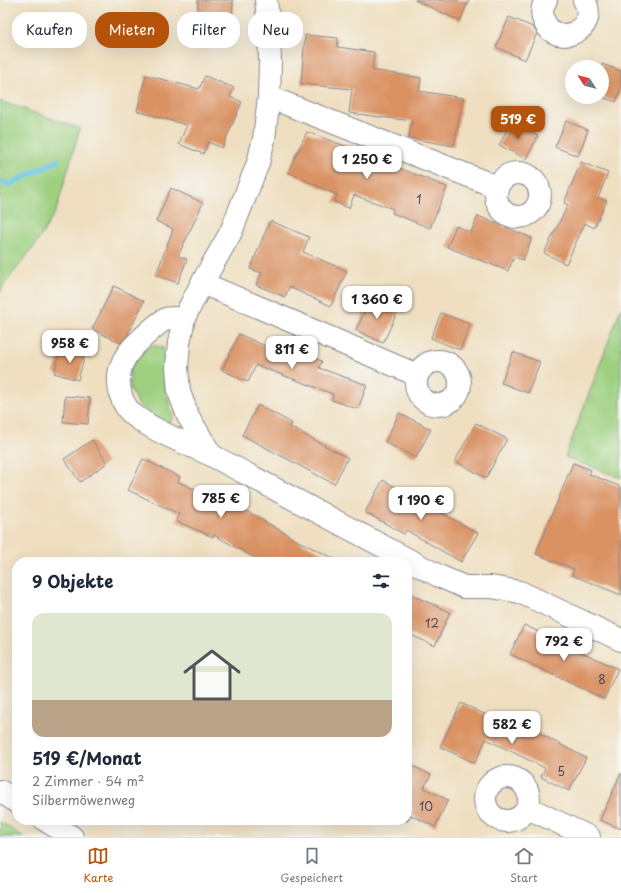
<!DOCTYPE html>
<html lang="de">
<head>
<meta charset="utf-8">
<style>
  :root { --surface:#fff; --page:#f6f6f7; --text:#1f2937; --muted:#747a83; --line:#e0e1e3; --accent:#b45309 }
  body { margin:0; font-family:"Playpen Sans",sans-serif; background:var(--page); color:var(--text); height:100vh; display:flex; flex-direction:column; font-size:15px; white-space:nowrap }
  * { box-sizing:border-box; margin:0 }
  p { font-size:13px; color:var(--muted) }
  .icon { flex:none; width:22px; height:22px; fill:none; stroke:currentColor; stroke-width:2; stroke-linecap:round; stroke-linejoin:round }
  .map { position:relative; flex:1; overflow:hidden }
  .drawer { position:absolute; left:12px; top:557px; width:400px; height:268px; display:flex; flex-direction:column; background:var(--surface); border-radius:16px; box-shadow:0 4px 16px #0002 }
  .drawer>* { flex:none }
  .guide { position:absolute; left:12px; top:12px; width:400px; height:36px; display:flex; gap:8px }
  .needle { width:26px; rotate:306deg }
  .tools { position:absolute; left:565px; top:60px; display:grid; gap:8px }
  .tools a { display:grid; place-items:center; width:44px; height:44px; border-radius:50%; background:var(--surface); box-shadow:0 4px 16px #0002; font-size:20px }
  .price { position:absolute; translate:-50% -34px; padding:0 9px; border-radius:8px; background:#fff; color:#222; font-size:13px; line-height:26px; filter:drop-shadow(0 1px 2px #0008) }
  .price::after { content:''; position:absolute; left:50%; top:24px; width:12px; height:9px; margin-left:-6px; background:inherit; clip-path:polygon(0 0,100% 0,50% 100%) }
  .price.active { background:var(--accent); color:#fff }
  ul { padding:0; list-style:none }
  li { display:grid; align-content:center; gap:8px; height:212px; padding:0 20px }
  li+li { border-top:1px solid var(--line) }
  li span { display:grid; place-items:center; height:124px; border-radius:12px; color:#555 }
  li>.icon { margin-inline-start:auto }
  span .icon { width:72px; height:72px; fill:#fffc; stroke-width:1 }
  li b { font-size:17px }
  h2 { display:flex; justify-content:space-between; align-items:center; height:48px; padding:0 20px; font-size:17px }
  .chip { padding:0 14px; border-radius:16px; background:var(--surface); box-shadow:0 4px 16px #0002; font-size:14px; line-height:36px }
  .chip.active { background:var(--accent); color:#fff }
  .menu { display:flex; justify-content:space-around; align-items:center; height:56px; border-top:1px solid var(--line); background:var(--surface); font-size:11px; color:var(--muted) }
  .menu a { display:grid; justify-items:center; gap:2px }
  .menu .active { color:var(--accent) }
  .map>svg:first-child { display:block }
</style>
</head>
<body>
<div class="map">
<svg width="621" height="837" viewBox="0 0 621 837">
  <rect width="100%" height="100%" fill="#f6f6f2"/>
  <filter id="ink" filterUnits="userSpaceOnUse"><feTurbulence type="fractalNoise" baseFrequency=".025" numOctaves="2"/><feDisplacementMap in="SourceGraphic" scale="8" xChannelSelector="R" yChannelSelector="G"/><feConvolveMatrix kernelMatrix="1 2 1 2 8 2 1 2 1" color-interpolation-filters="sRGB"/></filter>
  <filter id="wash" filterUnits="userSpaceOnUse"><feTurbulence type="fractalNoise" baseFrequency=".012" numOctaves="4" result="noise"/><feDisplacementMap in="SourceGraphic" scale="16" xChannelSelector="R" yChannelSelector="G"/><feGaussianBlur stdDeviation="0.9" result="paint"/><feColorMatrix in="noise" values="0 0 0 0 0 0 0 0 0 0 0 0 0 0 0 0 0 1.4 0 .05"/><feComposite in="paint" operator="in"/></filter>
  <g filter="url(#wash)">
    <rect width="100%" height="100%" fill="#efdfc0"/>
    <path fill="#9ed080" stroke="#5c806f" d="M0,101L80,128L56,211L36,244L6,282L0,293Z
      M621,308V478L565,457Z
      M152,345L163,347L165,388L173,418L168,425L160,422L139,405L130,389V370L134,361Z
      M0,822L24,837H0Z"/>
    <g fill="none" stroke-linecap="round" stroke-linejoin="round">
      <path stroke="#63c5e2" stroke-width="6" d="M0,182L10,184L57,161"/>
    </g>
    <g id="blocks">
      <path fill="#da9264" d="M198,0H233L232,40L197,39Z
        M415,0H469L460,21Z
        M509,17L533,27L537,33L525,60L496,47Z
        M305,35L338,38L337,47L374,52L372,70L421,78L419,91L463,98L454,146L409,138L412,121L349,113L352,89L301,84Z
        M602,64L621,71V89L616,102L602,97Z
        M146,75L199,89L205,76L234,88L230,97L242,102L222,148L208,142L203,154L179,144L187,125L137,111Z
        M566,121L588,130L578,156L555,147Z
        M511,122L538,136L526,159L499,145Z
        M307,132L392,163V165L447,187L430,228L392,213L393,209L354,195L349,208L334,202L337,195L288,172Z
        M581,162L608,173L598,198L607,201L594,228L585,223L566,264L544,253L568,205L564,203Z
        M171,188L203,203L178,256L187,259L178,283L156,275L173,229L156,221Z
        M478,216L532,238L523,260L514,257L508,271L447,247L456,226L471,232Z
        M270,221L309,237L303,252L347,271L331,306L289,287L285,297L256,285L262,273L250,269Z
        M114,286L144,301L127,336L120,343L92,329Z
        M371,298L398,311L383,343L356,330Z
        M441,313L470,324L460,350L431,338Z
        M239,334L289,357L292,350L322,361L319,368L367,385L358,409L332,400L333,394L256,365L248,382L222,370Z
        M61,348L85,355L78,380L54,373Z
        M513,352L540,362L528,393L501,383Z
        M65,396L90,398L88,424L63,422Z
        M258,405L292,423L290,427L348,458L334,484L242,435Z
        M399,413L431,429L416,458L385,442Z
        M476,423L507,439L486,478L455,461Z
        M92,440L107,463L80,482L64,459Z
        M143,459L180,477L178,482L248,512L290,536V537L341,562H262L214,535L213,537L176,521L179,514L128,490Z
        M573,463L591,470L589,474L621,487V595L572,575L574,569L536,554Z
        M383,480L478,533L461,562L406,530L404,534L365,512Z
        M407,593L450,612L435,646L407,633Z
        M524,625L618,669L604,699L510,654Z
        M461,703L510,726L514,720L586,758L569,791L541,777L545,768L486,739L475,763L440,747Z
        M407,763L431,775L424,788L448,800L435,827L411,815L407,822Z
        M621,773V829L600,820Z"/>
    </g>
  </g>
  <g filter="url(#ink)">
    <use href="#blocks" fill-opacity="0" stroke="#85878f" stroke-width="1"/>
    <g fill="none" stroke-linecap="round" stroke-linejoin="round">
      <g stroke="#85878f" stroke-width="24">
        <path id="minor" d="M266,0L269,28L270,63L269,97L264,139L258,163L231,232L202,283L184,318L179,343L177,367L179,392L188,416L211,455L439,576L464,587H491L520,592L621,640
          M546,0C542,6 541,14 544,21C556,50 601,29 584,0
          M269,97L497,187
          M496 195a22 22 0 1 1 44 0a22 22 0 1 1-44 0Z
          M202,283L417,375
          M184,318C179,319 171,317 166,319C159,322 139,341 133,347C124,357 118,369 119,382C119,391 122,401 127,408C138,425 192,446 211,455
          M416 383a22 22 0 1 1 44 0a22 22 0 1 1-44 0Z
          M485 799a22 22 0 1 1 44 0a22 22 0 1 1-44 0Z
          M528,808L589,837"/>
      </g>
      <g stroke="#85878f" stroke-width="24">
        <path id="secondary" d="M0,791L17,802
          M45,820L72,837"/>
      </g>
      <use href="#minor" stroke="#fff" stroke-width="22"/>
      <use href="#secondary" stroke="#fff" stroke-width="22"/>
    </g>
  </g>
  <g text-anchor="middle" stroke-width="4" stroke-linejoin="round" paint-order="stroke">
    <g font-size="12" fill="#4b4860">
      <text x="419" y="204">1</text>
      <text x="432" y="628">12</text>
      <text x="602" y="684">8</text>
      <text x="561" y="776">5</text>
      <text x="426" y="811">10</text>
    </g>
  </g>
</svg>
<div class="tools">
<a><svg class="needle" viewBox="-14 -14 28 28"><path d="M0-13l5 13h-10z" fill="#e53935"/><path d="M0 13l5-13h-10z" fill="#747a83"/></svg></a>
</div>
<b class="price active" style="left:518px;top:140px">519 €</b>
<b class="price" style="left:367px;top:180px">1 250 €</b>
<b class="price" style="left:377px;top:320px">1 360 €</b>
<b class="price" style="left:70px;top:364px">958 €</b>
<b class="price" style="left:292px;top:370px">811 €</b>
<b class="price" style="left:221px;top:519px">785 €</b>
<b class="price" style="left:421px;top:521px">1 190 €</b>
<b class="price" style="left:564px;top:662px">792 €</b>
<b class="price" style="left:512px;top:745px">582 €</b>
<div class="guide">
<a class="chip">Kaufen</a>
<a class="chip active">Mieten</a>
<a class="chip">Filter</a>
<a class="chip">Neu</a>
</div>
<section class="drawer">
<h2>9 Objekte<svg class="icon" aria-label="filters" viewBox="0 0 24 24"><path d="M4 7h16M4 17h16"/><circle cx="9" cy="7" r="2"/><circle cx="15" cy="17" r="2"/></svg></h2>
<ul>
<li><span style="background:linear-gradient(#dfe7d0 70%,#b9a48a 0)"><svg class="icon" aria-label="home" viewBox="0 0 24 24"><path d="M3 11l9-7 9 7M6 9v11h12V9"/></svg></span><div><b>519 €/Monat</b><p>2 Zimmer · 54 m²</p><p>Silbermöwenweg</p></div></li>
</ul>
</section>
</div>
<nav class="menu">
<a class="active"><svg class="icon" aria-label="map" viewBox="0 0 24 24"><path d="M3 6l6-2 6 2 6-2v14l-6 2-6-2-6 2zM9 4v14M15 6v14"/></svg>Karte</a>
<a><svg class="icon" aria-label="saved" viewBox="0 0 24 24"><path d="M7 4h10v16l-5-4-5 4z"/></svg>Gespeichert</a>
<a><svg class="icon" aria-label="home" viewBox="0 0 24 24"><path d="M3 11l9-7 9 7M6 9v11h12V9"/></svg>Start</a>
</nav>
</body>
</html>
